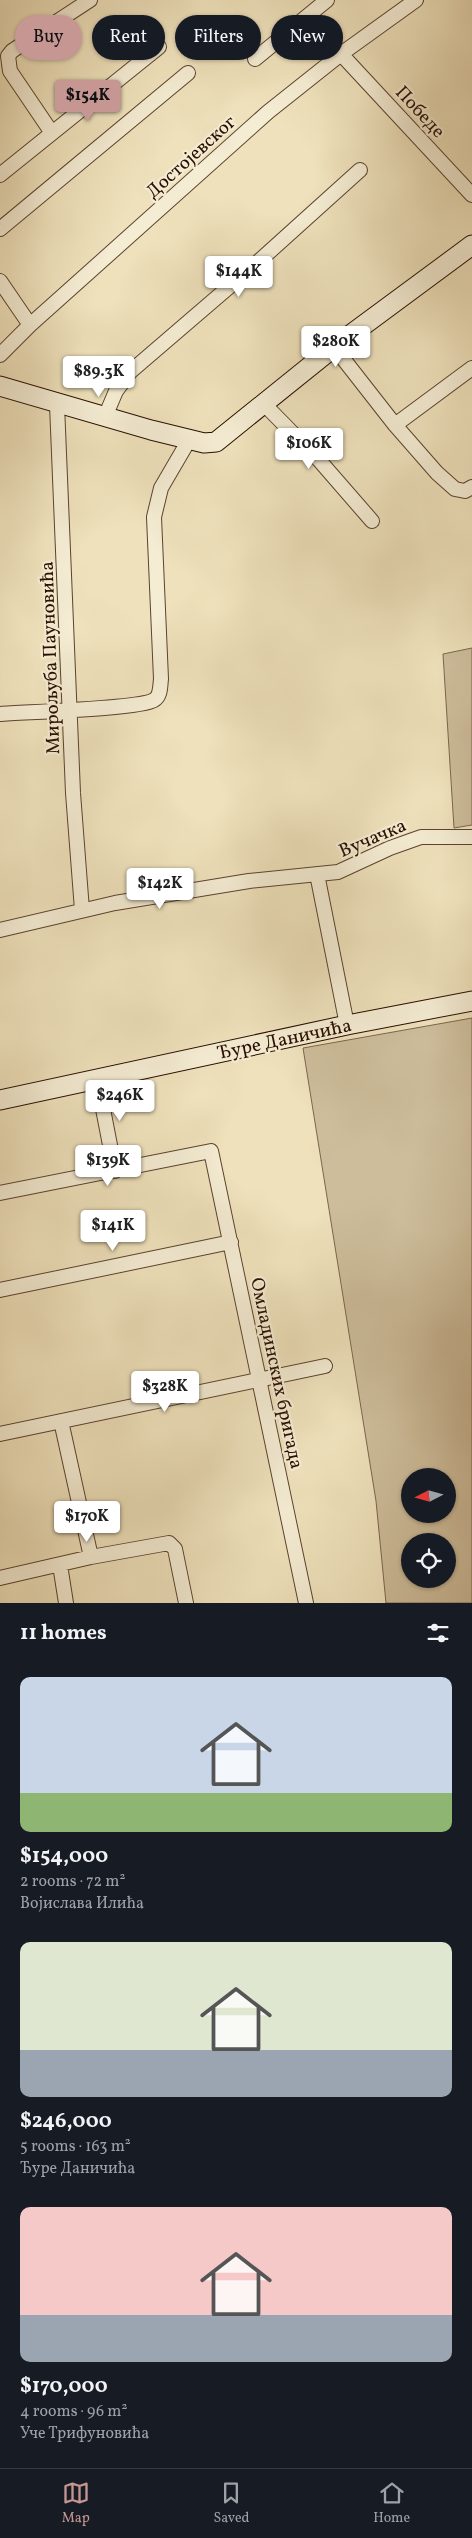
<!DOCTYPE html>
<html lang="en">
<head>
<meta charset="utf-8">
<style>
  :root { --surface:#171b24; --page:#20242c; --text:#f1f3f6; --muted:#9ea1a6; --line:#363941; --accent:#c59692 }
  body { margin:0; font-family:Vollkorn,serif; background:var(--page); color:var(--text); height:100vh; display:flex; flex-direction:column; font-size:19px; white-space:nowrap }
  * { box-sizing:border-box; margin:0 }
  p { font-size:16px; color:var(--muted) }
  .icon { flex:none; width:28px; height:28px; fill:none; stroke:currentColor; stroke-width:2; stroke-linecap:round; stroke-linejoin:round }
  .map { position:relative; height:1603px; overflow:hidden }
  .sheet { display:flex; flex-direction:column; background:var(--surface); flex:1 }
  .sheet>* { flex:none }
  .top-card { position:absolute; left:15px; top:15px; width:442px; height:45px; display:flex; gap:10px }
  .needle { width:32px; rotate:264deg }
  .fabs { position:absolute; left:401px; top:1468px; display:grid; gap:10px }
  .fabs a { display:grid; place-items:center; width:55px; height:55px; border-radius:50%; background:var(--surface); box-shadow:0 1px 4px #0004; font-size:25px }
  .price { position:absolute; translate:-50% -42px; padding:0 11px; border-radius:5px; background:#fff; color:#222; font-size:16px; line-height:32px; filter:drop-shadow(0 1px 2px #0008) }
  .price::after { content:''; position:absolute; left:50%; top:30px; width:15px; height:11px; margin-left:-8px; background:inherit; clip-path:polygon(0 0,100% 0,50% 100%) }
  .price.on { background:var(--accent); color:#111 }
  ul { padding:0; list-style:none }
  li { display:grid; align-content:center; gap:10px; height:265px; padding:0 20px }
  li span { display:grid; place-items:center; height:155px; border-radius:10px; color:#555 }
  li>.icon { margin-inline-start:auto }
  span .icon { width:90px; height:90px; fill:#fffc; stroke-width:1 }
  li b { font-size:21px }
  h2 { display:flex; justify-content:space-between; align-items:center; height:60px; padding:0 20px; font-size:21px }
  .pill { padding:0 18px; border-radius:22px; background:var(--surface); box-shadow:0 1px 4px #0004; font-size:18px; line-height:45px }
  .pill.on { background:var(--accent); color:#111 }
  .tabs { display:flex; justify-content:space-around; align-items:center; height:70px; border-top:1px solid var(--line); background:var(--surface); font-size:14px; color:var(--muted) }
  .tabs a { display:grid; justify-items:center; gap:2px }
  .tabs .on { color:var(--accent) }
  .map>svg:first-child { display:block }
</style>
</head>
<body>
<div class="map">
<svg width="472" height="1603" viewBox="0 0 472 1603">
  <rect width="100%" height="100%" fill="#eee1bb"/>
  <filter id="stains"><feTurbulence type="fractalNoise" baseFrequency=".004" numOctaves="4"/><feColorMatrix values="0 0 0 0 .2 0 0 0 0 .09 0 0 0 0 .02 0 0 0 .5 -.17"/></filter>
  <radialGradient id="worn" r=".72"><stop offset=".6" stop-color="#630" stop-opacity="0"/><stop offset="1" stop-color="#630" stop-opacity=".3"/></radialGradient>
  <path fill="#cdbd9b" stroke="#7b664e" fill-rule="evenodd" d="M472,648V825L454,828L443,654Z
    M472,1018V1603H386L376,1501L303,1048ZM410,1476H448V1514H410ZM410,1541H448V1579H410Z"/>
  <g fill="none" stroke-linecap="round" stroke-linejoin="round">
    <g stroke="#5a432f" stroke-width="16">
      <path id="street" d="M341,54L472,195
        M255,59L327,0
        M52,133L10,71L8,56L12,51L90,0
        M0,175L159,47
        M0,229L188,73
        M0,281L30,325
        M334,347L395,425L437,473L455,489L465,491L472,487
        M0,355L30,325L268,112L341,54L416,0
        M264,404L319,460L372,521
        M57,405L73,793L82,910
        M105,417L116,391L130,372L258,262L360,170
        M395,425L472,368
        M0,714C24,712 140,709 154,700C161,696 160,686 161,679L154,517L161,488L189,440
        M317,874L347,1025
        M0,930L115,903L249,881L338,872L390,848L421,837H472
        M97,1078L115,1171
        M0,1193L211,1151L306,1603
        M0,1290L231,1242
        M61,1421L91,1557
        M0,1434L325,1366
        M60,1565L66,1603
        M0,1578L91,1557L169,1543L175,1549L186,1603"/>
    </g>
    <g stroke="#290e00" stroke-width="21">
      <path id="secondary" d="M0,386L151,430L204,443L216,442L334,347L472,245
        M0,1100L347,1025L472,1001"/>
    </g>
    <use href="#street" stroke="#f4ecd3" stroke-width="14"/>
    <use href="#secondary" stroke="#f4ecd3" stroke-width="19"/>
  </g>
  <g text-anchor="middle" stroke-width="4.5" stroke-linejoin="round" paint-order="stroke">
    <g font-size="19" fill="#290e00" stroke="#f4ecd3">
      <text transform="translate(421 111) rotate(47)" y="7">Победе</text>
      <text transform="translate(190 156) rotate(-42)" y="7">Достојевског</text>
      <text transform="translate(49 658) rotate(-92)" y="7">Мирољуба Пауновића</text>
      <text transform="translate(372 837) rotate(-23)" y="7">Вучачка</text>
      <text transform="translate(284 1038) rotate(-12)" y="7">Ђуре Даничића</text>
      <text transform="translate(278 1373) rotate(78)" y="7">Омладинских бригада</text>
    </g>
  </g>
  <rect width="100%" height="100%" filter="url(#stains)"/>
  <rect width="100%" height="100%" fill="url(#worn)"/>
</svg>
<div class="fabs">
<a><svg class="needle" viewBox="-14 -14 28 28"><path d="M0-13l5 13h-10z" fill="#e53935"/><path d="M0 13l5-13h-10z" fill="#9ea1a6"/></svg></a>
<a><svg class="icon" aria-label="locate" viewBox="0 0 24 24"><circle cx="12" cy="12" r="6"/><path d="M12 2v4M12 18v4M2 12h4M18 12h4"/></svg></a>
</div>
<b class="price on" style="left:88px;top:122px">$154K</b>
<b class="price" style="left:239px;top:298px">$144K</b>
<b class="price" style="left:336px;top:368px">$280K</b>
<b class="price" style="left:99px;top:398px">$89.3K</b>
<b class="price" style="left:309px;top:470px">$106K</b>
<b class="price" style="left:160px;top:910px">$142K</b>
<b class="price" style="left:120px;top:1122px">$246K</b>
<b class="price" style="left:108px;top:1187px">$139K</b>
<b class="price" style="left:113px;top:1252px">$141K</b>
<b class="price" style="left:165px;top:1413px">$328K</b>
<b class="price" style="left:87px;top:1543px">$170K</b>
<div class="top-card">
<a class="pill on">Buy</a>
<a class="pill">Rent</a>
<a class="pill">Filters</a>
<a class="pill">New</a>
</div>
</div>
<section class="sheet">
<h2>11 homes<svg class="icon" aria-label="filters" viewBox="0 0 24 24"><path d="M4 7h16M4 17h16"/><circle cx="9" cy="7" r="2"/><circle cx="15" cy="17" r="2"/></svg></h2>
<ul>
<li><span style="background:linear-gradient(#c9d6e8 75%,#8fb573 0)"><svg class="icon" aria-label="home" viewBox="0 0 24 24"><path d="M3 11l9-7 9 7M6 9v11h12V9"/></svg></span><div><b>$154,000</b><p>2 rooms · 72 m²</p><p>Војислава Илића</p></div></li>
<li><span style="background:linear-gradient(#dfe7d0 70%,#9aa5b1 0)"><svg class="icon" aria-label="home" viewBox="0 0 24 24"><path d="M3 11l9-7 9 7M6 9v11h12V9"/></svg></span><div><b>$246,000</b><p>5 rooms · 163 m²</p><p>Ђуре Даничића</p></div></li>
<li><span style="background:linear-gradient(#f6c9c9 70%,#9aa5b1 0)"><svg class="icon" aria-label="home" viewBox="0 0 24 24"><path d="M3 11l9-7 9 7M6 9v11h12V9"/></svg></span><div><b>$170,000</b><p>4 rooms · 96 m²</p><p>Уче Трифуновића</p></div></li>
</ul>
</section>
<nav class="tabs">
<a class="on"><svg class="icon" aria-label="map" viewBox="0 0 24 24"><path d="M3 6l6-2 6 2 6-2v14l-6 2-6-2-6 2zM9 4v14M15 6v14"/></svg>Map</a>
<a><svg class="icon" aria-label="saved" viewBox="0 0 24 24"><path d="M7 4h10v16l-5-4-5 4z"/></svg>Saved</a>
<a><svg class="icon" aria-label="home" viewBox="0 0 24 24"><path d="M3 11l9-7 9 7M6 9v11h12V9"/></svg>Home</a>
</nav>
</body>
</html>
